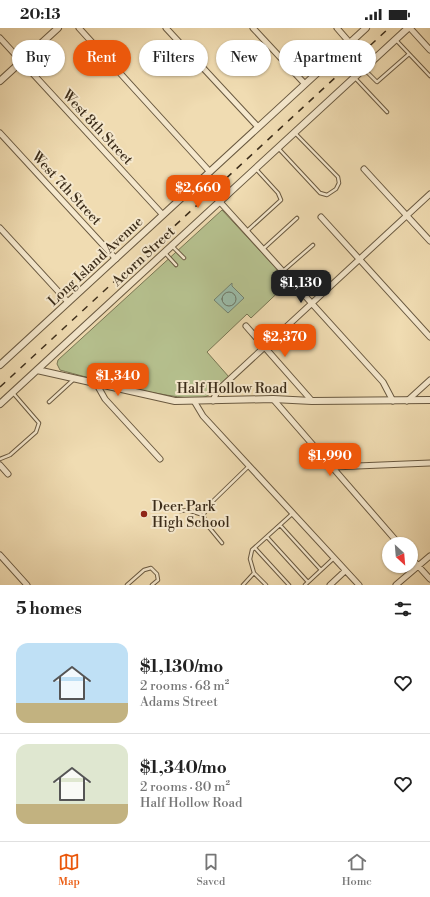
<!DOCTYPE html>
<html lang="en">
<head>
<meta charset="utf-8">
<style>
  :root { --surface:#fff; --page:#f2f2f2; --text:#222; --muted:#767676; --line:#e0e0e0; --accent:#ea580c }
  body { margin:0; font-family:"Libre Bodoni",serif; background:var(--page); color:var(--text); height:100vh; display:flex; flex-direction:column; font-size:15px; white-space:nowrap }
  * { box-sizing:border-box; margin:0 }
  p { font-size:13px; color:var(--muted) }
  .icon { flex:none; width:22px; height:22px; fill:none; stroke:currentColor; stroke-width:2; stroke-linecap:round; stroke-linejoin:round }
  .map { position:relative; height:557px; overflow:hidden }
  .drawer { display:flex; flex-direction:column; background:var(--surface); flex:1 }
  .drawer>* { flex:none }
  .top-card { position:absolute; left:12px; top:12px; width:406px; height:36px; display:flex; gap:8px }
  .needle { width:26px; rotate:154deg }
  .controls { position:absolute; left:382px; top:509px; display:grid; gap:8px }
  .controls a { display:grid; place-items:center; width:36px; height:36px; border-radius:50%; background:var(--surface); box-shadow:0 1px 3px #0004; font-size:20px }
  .price { position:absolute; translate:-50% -34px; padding:0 9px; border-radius:8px; background:var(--accent); color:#fff; font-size:13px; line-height:26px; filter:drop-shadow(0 1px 2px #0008) }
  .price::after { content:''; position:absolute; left:50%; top:24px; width:12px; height:9px; margin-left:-6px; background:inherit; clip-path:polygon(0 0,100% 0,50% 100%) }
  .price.active { background:#222; color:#fff }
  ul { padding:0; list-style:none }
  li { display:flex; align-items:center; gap:12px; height:100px; padding:0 16px }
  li+li { border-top:1px solid var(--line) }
  li span { display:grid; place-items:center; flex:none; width:112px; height:80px; border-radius:12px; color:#555 }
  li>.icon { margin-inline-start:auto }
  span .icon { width:48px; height:48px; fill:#fffc; stroke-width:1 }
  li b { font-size:17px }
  h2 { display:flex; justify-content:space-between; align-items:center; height:48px; padding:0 16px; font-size:17px }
  .tag { padding:0 14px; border-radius:18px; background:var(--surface); box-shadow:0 1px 3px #0004; font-size:14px; line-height:36px }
  .tag.active { background:var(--accent); color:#fff }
  .status { display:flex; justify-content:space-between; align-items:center; height:28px; padding:0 20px; background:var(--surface); direction:ltr }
  .status svg { height:11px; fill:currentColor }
  .tab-bar { display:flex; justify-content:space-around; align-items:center; height:56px; border-top:1px solid var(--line); background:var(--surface); font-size:11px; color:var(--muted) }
  .tab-bar a { display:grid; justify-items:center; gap:2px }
  .tab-bar .active { color:var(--accent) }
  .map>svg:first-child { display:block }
</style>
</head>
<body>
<div class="status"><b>20:13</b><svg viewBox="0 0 49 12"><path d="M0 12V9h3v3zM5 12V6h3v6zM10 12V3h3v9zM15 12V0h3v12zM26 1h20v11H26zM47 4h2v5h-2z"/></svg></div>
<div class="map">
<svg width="430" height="557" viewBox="0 0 430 557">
  <rect width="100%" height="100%" fill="#f0dcb2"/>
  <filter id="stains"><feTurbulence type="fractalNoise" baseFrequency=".005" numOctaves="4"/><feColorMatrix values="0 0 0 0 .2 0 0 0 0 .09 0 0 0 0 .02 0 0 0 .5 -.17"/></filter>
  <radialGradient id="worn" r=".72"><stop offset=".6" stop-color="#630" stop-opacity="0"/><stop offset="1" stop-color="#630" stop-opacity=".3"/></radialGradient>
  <path fill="#b6c18f" stroke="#797754" d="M222,182L289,254L251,290L247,286L207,324L229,349C223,353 211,367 205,369C185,376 85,349 60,342L57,336L58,332Z"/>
  <path fill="#9bbca9" stroke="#758370" d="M232,255V258L244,270L228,285L214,272Z"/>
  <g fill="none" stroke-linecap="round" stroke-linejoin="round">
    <path stroke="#6c7462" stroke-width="1" d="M222 271a7 7 0 1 1 14 0a7 7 0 1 1-14 0Z"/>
    <g stroke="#695940" stroke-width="4.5">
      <path id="service" d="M396,12L430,48
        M364,41L377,54L409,26
        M355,50L387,84
        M279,121L320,165L327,167L336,161L339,155L338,149L295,105
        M247,203L281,172L278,165L256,141
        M172,218L184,230
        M263,221L297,190
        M165,225L176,237
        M283,243L313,217
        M49,374L73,352
        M0,431L10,427L36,404L39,395L13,365
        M180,483L188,482L203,487
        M280,497L321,542
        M267,509L308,554
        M222,515L208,498L203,487L214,472L249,438
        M255,520L289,557
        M254,545L266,557
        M127,557L144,542L151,540L157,546L158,552L152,557
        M243,557L254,545L250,531L252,522L292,486
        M305,557L334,530"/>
    </g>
    <g stroke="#695940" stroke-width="7">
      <path id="minor" d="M79,0L210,144
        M166,0L258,99
        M253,0L305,56
        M337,0L350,15
        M410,0L430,22
        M0,10L163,187
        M0,105L116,231
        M364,141L430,213
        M220,174L383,354L393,373
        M321,189L430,309
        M0,200L68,274
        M246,298L312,373
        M96,355L105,371L160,431
        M273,371L399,516
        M194,373L203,388L359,557
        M213,373L217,363L430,166
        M407,373L430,352
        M0,437L8,446
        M333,439L430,435
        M0,527L27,557
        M411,530L430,551
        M330,557L345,543
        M396,557L430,528"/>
    </g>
    <g stroke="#695940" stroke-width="8">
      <path id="tertiary" d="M0,53L58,0
        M0,337L366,0
        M37,342L175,373L273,371L312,373L430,372
        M0,376L408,0"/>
    </g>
    <use href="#service" stroke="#f5e8cd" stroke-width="2.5"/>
    <use href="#minor" stroke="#f5e8cd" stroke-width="5"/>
    <use href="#tertiary" stroke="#f5e8cd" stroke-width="6"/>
    <path stroke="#3c2d1a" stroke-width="1.5" stroke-dasharray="7 7" stroke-linecap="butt" d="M0,359L389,0"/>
  </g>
  <circle fill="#8f2418" stroke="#f5e8cd" stroke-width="1.5" cx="144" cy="486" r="4"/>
  <g text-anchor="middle" stroke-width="4" stroke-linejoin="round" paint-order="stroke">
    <g font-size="14" fill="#3c2d1a" stroke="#f5e8cd">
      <text transform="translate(98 99) rotate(47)" y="5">West 8th Street</text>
      <text transform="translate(67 160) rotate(47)" y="5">West 7th Street</text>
      <text transform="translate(143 228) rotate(-43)" y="5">Acorn Street</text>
      <text transform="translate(95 233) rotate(-43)" y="5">Long Island Avenue</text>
      <text x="232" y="365">Half Hollow Road</text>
    </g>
    <g font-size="14" fill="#3c2d1a" stroke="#f5e8cd" text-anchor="start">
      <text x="152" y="483">Deer Park<tspan x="152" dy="16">High School</tspan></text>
    </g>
  </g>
  <rect width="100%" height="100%" filter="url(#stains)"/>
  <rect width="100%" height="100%" fill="url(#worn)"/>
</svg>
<div class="controls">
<a><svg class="needle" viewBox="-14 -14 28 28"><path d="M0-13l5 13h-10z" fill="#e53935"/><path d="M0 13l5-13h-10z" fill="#767676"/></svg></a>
</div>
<b class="price" style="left:198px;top:181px">$2,660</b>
<b class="price active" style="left:301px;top:276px">$1,130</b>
<b class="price" style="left:285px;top:330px">$2,370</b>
<b class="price" style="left:118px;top:369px">$1,340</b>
<b class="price" style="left:330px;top:449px">$1,990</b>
<div class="top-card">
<a class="tag">Buy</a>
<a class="tag active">Rent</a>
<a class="tag">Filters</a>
<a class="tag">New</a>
<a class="tag">Apartment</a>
</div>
</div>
<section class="drawer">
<h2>5 homes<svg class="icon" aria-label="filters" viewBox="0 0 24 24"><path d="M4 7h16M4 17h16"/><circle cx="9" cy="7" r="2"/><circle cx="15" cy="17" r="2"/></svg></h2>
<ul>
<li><span style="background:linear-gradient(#bfe0f5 75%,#c2b280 0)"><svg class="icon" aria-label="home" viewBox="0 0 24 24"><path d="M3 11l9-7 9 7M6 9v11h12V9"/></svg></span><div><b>$1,130/mo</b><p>2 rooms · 68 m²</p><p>Adams Street</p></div><svg class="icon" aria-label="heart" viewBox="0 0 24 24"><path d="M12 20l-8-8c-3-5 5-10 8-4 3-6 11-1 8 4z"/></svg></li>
<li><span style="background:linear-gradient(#dfe7d0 75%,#c2b280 0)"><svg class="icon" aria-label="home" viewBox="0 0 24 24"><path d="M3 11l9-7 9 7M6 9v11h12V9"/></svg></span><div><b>$1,340/mo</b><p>2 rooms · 80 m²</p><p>Half Hollow Road</p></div><svg class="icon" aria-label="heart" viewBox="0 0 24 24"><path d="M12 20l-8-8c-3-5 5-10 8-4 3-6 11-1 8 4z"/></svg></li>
</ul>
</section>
<nav class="tab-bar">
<a class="active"><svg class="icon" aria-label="map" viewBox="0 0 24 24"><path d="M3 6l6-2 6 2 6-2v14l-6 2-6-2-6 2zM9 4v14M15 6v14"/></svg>Map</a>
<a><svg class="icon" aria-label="saved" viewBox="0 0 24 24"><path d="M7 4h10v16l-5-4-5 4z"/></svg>Saved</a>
<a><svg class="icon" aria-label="home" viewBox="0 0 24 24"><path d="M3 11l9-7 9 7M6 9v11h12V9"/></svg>Home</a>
</nav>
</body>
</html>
